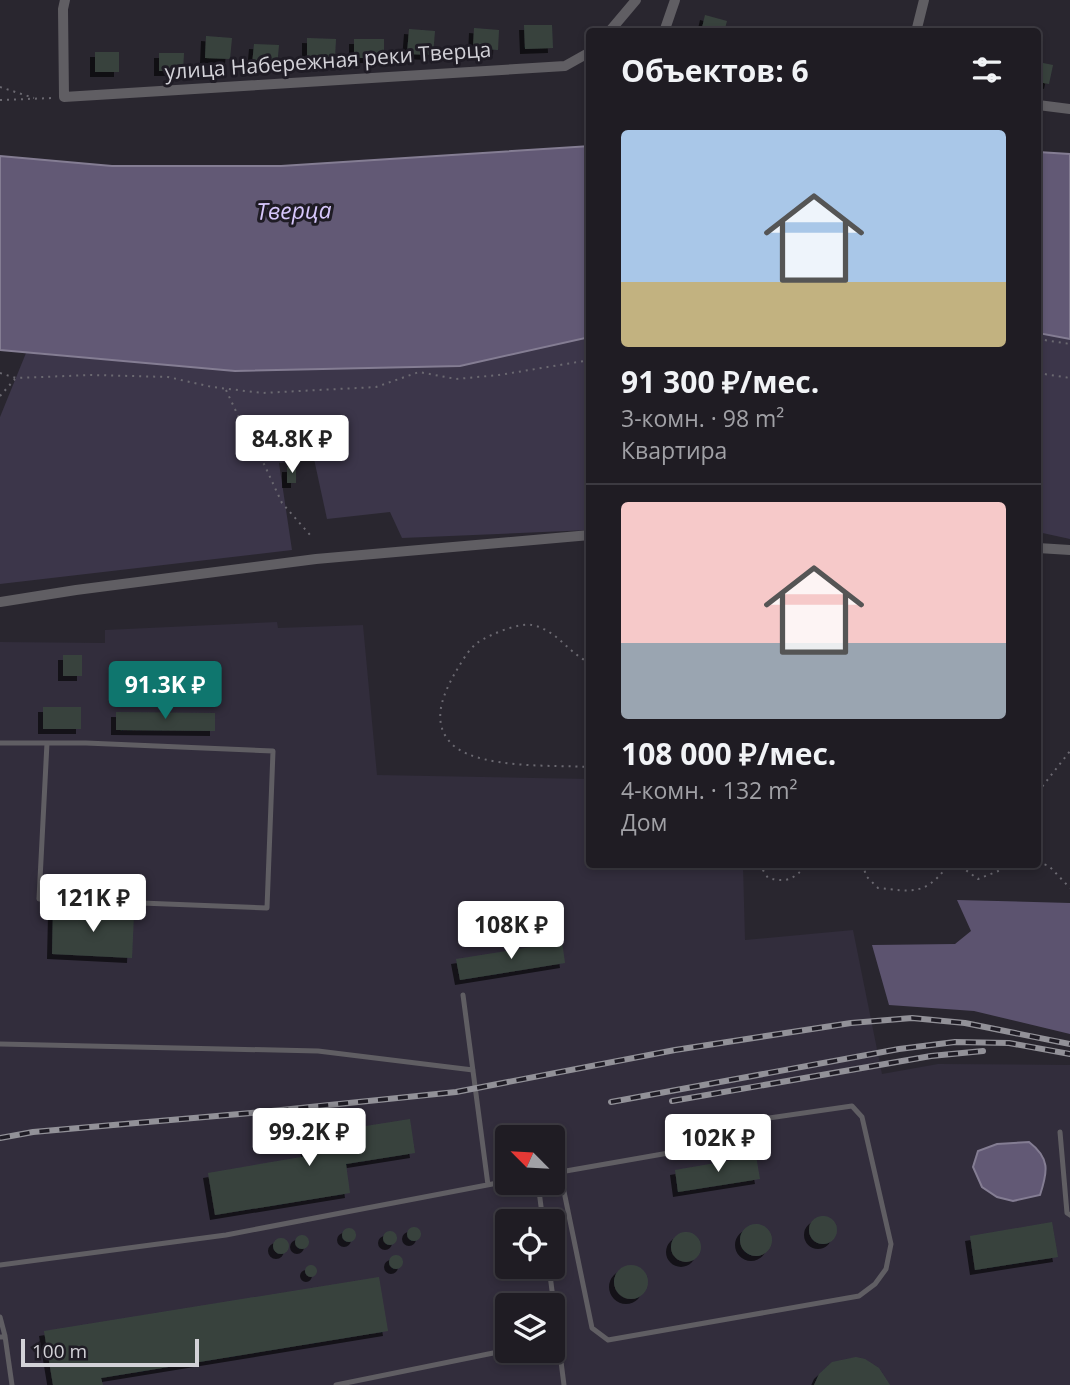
<!DOCTYPE html>
<html lang="ru">
<head>
<meta charset="utf-8">
<style>
  :root { --surface:#1f1c23; --page:#27252b; --text:#f1f3f6; --muted:#a1a1a6; --line:#3c3a41; --accent:#0f766e }
  body { margin:0; font-family:"Open Sans",sans-serif; background:var(--page); color:var(--text); height:100vh; display:flex; flex-direction:column; font-size:26px; white-space:nowrap }
  * { box-sizing:border-box; margin:0 }
  p { font-size:23px; color:var(--muted) }
  .icon { flex:none; width:38px; height:38px; fill:none; stroke:currentColor; stroke-width:2; stroke-linecap:round; stroke-linejoin:round }
  .map { position:relative; flex:1; overflow:hidden }
  .side { position:absolute; left:586px; top:28px; width:455px; height:840px; display:flex; flex-direction:column; background:var(--surface); border-radius:7px; box-shadow:0 4px 10px #0003,0 0 0 2px var(--line) }
  .side>* { flex:none }
  .needle { width:46px; rotate:294deg }
  .buttons { position:absolute; left:495px; top:1125px; display:grid; gap:14px }
  .buttons a { display:grid; place-items:center; width:70px; height:70px; border-radius:7px; background:var(--surface); box-shadow:0 4px 10px #0003,0 0 0 2px var(--line); font-size:35px }
  .scale { position:absolute; left:21px; bottom:18px; width:178px; box-sizing:border-box; padding-left:7px; border:4px solid #d3d2d8; border-top:0; font-size:19px; line-height:24px; white-space:nowrap; color:#d3d2d8; -webkit-text-stroke:5px #1f1c25; paint-order:stroke }
  .price { position:absolute; translate:-50% -60px; padding:0 16px; border-radius:7px; background:#fff; color:#222; font-size:23px; line-height:46px; filter:drop-shadow(0 2px 4px #0008) }
  .price::after { content:''; position:absolute; left:50%; top:42px; width:21px; height:16px; margin-left:-10px; background:inherit; clip-path:polygon(0 0,100% 0,50% 100%) }
  .price.active { background:var(--accent); color:#fff }
  ul { padding:0; list-style:none }
  li { display:grid; align-content:center; gap:14px; height:371px; padding:0 35px }
  li+li { border-top:2px solid var(--line) }
  li span { display:grid; place-items:center; height:217px; border-radius:7px; color:#555 }
  li>.icon { margin-inline-start:auto }
  span .icon { width:126px; height:126px; fill:#fffc; stroke-width:1 }
  li b { font-size:30px }
  h2 { display:flex; justify-content:space-between; align-items:center; height:84px; padding:0 35px; font-size:30px }
  .map>svg:first-child { display:block }
</style>
</head>
<body>
<div class="map">
<svg width="1070" height="1385" viewBox="0 0 1070 1385">
  <defs>
    <filter id="shadow"><feDropShadow dx="-5" dy="5" stdDeviation="0" flood-color="#0009"/></filter>
  </defs>
  <rect width="100%" height="100%" fill="#29262f"/>
  <path fill="#322d3c" fill-rule="evenodd" d="M277,622L278,628L363,625L377,775L590,779V864L743,865L745,940L853,930L882,1074L938,1064L1070,1065V1385H0V642L105,643V630ZM508,1138H553V1183H508ZM508,1222H553V1267H508ZM508,1306H553V1351H508Z"/>
  <path fill="#3c364a" d="M1038,333L1070,339V539L1038,532Z
    M590,337V530L402,538L390,512L327,519L314,459L279,463L292,550L0,584V417L26,353L235,371L460,366Z"/>
  <path fill="#5c536f" d="M957,900L1070,903V1034L974,1011L889,1005L872,945L955,944L971,931Z"/>
  <path fill="#625975" stroke="#847d93" stroke-width="2" d="M590,146V337L460,366L235,371L0,350V156L112,166H281Z
    M1038,152L1070,154V339L1038,333Z
    M1029,1142C1050,1158 1048,1171 1040,1195L1013,1201L997,1197L982,1187L973,1167L978,1151L997,1144Z"/>
  <path fill="#38433e" filter="url(#shadow)" d="M705,15L727,21L724,32H701Z
    M524,25H552L553,48L525,49Z
    M474,28L499,30L498,50L473,48Z
    M409,29L435,31L433,55L407,54Z
    M206,36L232,38L230,59L205,58Z
    M307,38L336,39L335,57L307,56Z
    M354,39H384V58H354Z
    M254,44L279,45L277,67L252,65Z
    M95,52H119V72H95Z
    M159,53H184L183,71H159Z
    M1038,62L1053,65L1049,84L1038,82Z
    M287,467H296V483H287Z
    M63,655H82V676H63Z
    M43,707H81V729H43Z
    M116,712L215,713V731L116,730Z
    M53,910L134,914L132,958L52,954Z
    M562,942L565,963L460,980L456,959Z
    M410,1119L415,1153L346,1164L350,1193L215,1215L208,1173L307,1156L303,1136Z
    M756,1156L760,1179L678,1192L675,1170Z
    M809 1230a14 14 0 1 1 28 0a14 14 0 1 1-28 0Z
    M1052,1222L1058,1257L975,1270L970,1236Z
    M740 1240a16 16 0 1 1 32 0a16 16 0 1 1-32 0Z
    M407 1234a7 7 0 1 1 14 0a7 7 0 1 1-14 0Z
    M342 1235a7 7 0 1 1 14 0a7 7 0 1 1-14 0Z
    M383 1238a7 7 0 1 1 14 0a7 7 0 1 1-14 0Z
    M671 1247a15 15 0 1 1 30 0a15 15 0 1 1-30 0Z
    M295 1242a7 7 0 1 1 14 0a7 7 0 1 1-14 0Z
    M273 1246a8 8 0 1 1 16 0a8 8 0 1 1-16 0Z
    M389 1262a7 7 0 1 1 14 0a7 7 0 1 1-14 0Z
    M305 1271a6 6 0 1 1 12 0a6 6 0 1 1-12 0Z
    M614 1282a17 17 0 1 1 34 0a17 17 0 1 1-34 0Z
    M379,1277L388,1331L101,1378L103,1385H53L44,1331Z
    M856,1357L865,1359L879,1368L890,1385H814L819,1374L832,1362Z"/>
  <g fill="none" stroke-linecap="round" stroke-linejoin="round">
    <path stroke="#6b6971" stroke-width="2" stroke-dasharray="2 5" stroke-linecap="butt" d="M0,87L34,98
      M0,100L53,98
      M1038,339L1070,344
      M0,373L16,378L92,375L168,377L212,387L262,393L376,387L419,372L456,379L499,375L590,360
      M1038,373L1070,378
      M226,390L242,424L244,440L264,464L282,503L311,536
      M0,396L15,379
      M590,663C568,653 557,630 532,625C520,622 488,635 477,643C468,650 461,663 455,673C442,696 430,725 454,746C482,769 554,765 590,767
      M1038,792L1070,751
      M1038,862L1049,866L1070,888
      M759,864L768,878C789,883 793,879 808,864
      M863,864L866,876L878,888C910,891 924,896 945,869L963,868L978,879L1016,864"/>
    <path stroke="#605e63" stroke-width="5" d="M0,743H86L273,751L267,908L39,899L47,743
      M463,995L488,1185
      M0,1044L318,1051L473,1070
      M1060,1132L1067,1213L1070,1215
      M553,1173L560,1172L680,1151L707,1127L852,1106L862,1117L891,1244L886,1269L875,1284L859,1296L608,1340L592,1328L560,1172
      M538,1183L543,1222
      M0,1265L226,1235L508,1181
      M549,1267L564,1385
      M0,1317L5,1336
      M0,1337L5,1336L12,1385
      M336,1385L508,1350"/>
    <path stroke="#605e63" stroke-width="10" d="M65,0L63,9L64,97L565,66L590,52
      M609,32L636,0
      M664,32L675,0
      M916,32L924,0
      M1038,105L1070,109
      M1038,548L1070,550
      M0,602L76,590L316,559L590,535"/>
    <g stroke="#929198" stroke-width="6">
      <path id="rail" d="M672,1101L931,1056L983,1051
        M611,1102L899,1049L955,1042L1009,1043L1070,1054
        M0,1138L33,1132L251,1113L456,1092L675,1050L851,1023L912,1018L965,1023L1070,1044"/>
    </g>
    <use href="#rail" stroke="#1f1c25" stroke-width="3.5" stroke-dasharray="10" stroke-linecap="butt"/>
  </g>
  <g text-anchor="middle" stroke-width="6" stroke-linejoin="round" paint-order="stroke">
    <g font-size="21" fill="#d3d2d8" stroke="#1f1c25">
      <text transform="translate(328 61) rotate(-4)" y="7">улица Набережная реки Тверца</text>
    </g>
    <g font-size="23" font-style="italic" fill="#d7c7fc" stroke="#1f1c25">
      <text transform="translate(294 211) rotate(-1)" y="8">Тверца</text>
    </g>
  </g>
</svg>
<div class="buttons">
<a><svg class="needle" viewBox="-14 -14 28 28"><path d="M0-13l5 13h-10z" fill="#e53935"/><path d="M0 13l5-13h-10z" fill="#a1a1a6"/></svg></a>
<a><svg class="icon" aria-label="locate" viewBox="0 0 24 24"><circle cx="12" cy="12" r="6"/><path d="M12 2v4M12 18v4M2 12h4M18 12h4"/></svg></a>
<a><svg class="icon" aria-label="layers" viewBox="0 0 24 24"><path d="M12 4l9 5-9 5-9-5zM3 14l9 5 9-5"/></svg></a>
</div>
<div class="scale">100 m</div>
<b class="price" style="left:292px;top:475px">84.8K ₽</b>
<b class="price active" style="left:165px;top:721px">91.3K ₽</b>
<b class="price" style="left:93px;top:934px">121K ₽</b>
<b class="price" style="left:511px;top:961px">108K ₽</b>
<b class="price" style="left:309px;top:1168px">99.2K ₽</b>
<b class="price" style="left:718px;top:1174px">102K ₽</b>
<section class="side">
<h2>Объектов: 6<svg class="icon" aria-label="filters" viewBox="0 0 24 24"><path d="M4 7h16M4 17h16"/><circle cx="9" cy="7" r="2"/><circle cx="15" cy="17" r="2"/></svg></h2>
<ul>
<li><span style="background:linear-gradient(#a9c7e8 70%,#c2b280 0)"><svg class="icon" aria-label="home" viewBox="0 0 24 24"><path d="M3 11l9-7 9 7M6 9v11h12V9"/></svg></span><div><b>91 300 ₽/мес.</b><p>3-комн. · 98 m²</p><p>Квартира</p></div></li>
<li><span style="background:linear-gradient(#f6c9c9 65%,#9aa5b1 0)"><svg class="icon" aria-label="home" viewBox="0 0 24 24"><path d="M3 11l9-7 9 7M6 9v11h12V9"/></svg></span><div><b>108 000 ₽/мес.</b><p>4-комн. · 132 m²</p><p>Дом</p></div></li>
</ul>
</section>
</div>
</body>
</html>
